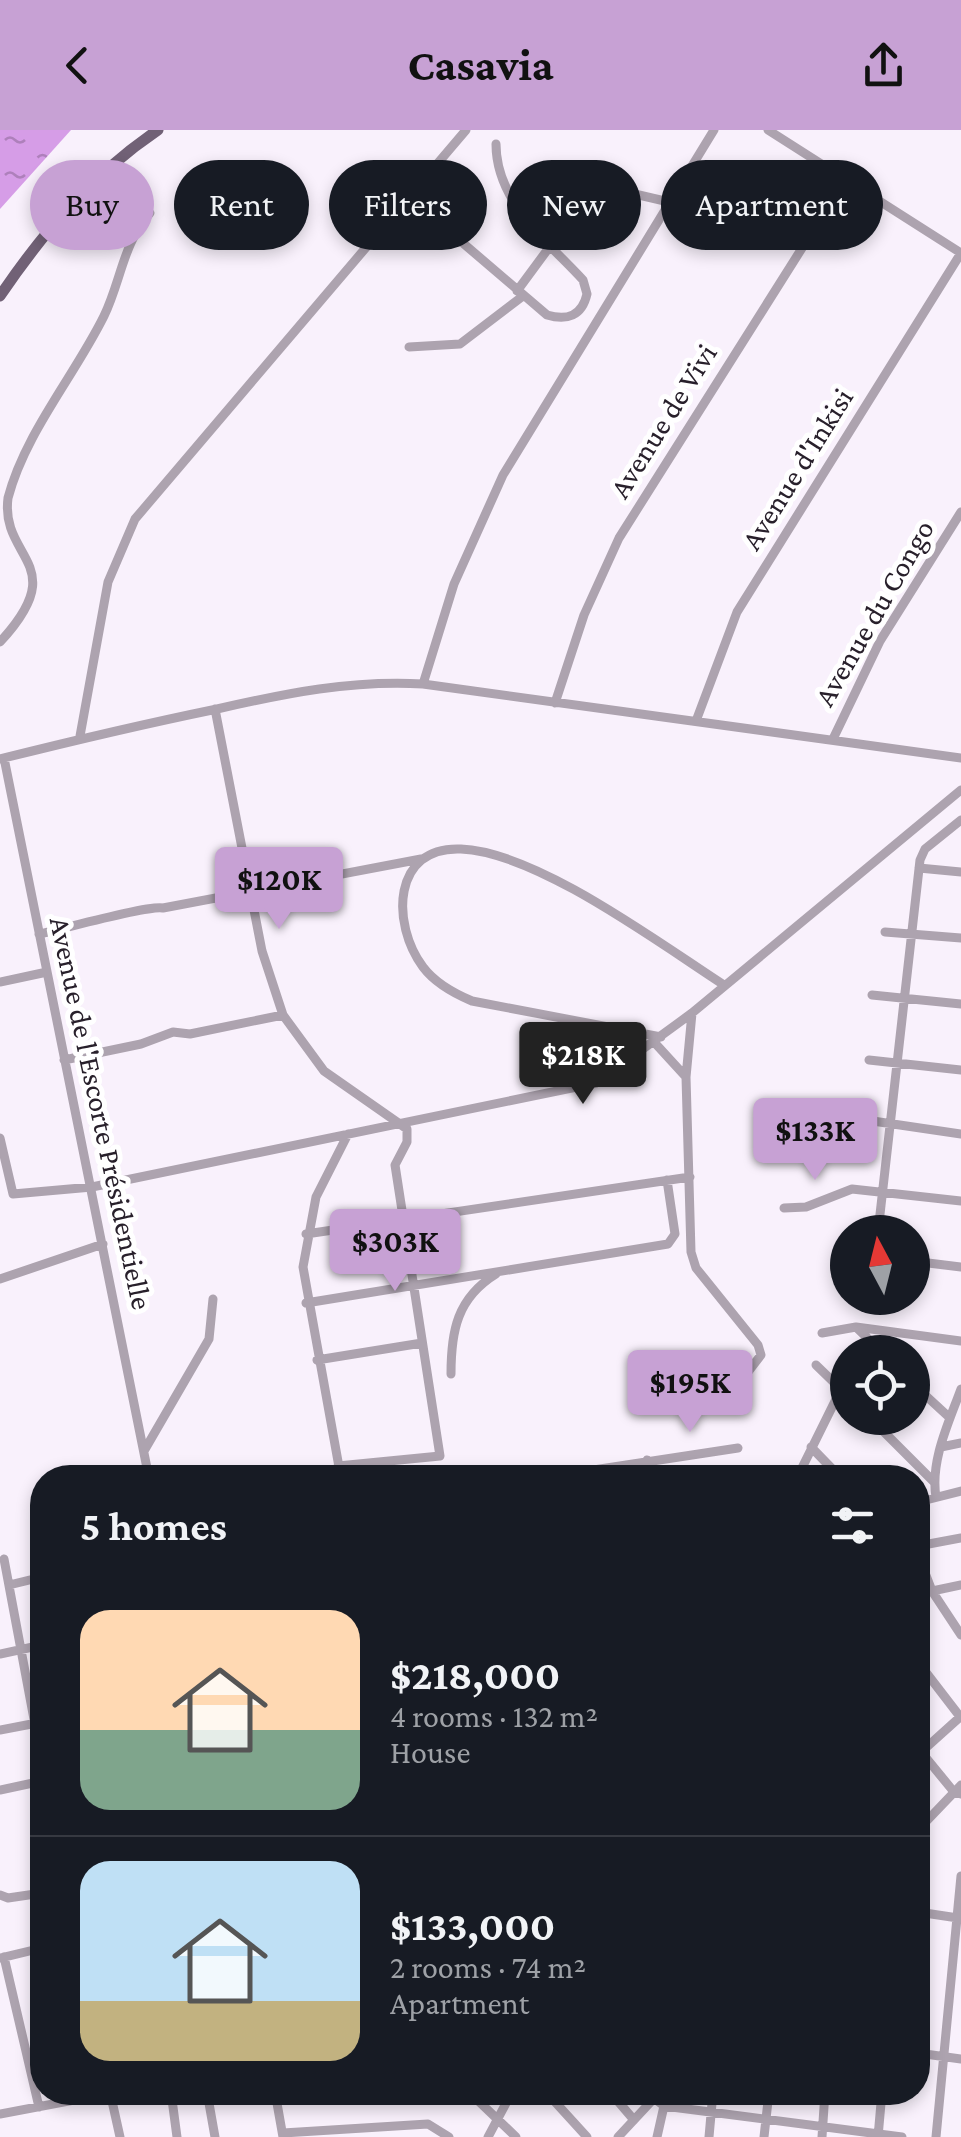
<!DOCTYPE html>
<html lang="en">
<head>
<meta charset="utf-8">
<style>
  :root { --surface:#171b24; --page:#242831; --text:#f1f3f6; --muted:#9ea1a6; --line:#363941; --accent:#c7a1d4 }
  body { margin:0; font-family:"Crimson Pro",serif; background:var(--page); color:var(--text); height:100vh; display:flex; flex-direction:column; font-size:38px; white-space:nowrap }
  * { box-sizing:border-box; margin:0 }
  p { font-size:32px; color:var(--muted) }
  .icon { flex:none; width:55px; height:55px; fill:none; stroke:currentColor; stroke-width:2; stroke-linecap:round; stroke-linejoin:round }
  .map { position:relative; flex:1; overflow:hidden }
  .details { position:absolute; left:30px; top:1335px; width:900px; height:640px; display:flex; flex-direction:column; background:var(--surface); border-radius:40px; box-shadow:0 5px 15px #0003 }
  .details>* { flex:none }
  .top-card { position:absolute; left:30px; top:30px; width:902px; height:90px; display:flex; gap:20px }
  .needle { width:65px; rotate:353deg }
  .controls { position:absolute; left:830px; top:1085px; display:grid; gap:20px }
  .controls a { display:grid; place-items:center; width:100px; height:100px; border-radius:50%; background:var(--surface); box-shadow:0 5px 15px #0003; font-size:50px }
  .price { position:absolute; translate:-50% -85px; padding:0 22px; border-radius:10px; background:var(--accent); color:#111; font-size:32px; line-height:65px; filter:drop-shadow(0 2px 5px #0008) }
  .price::after { content:''; position:absolute; left:50%; top:60px; width:30px; height:22px; margin-left:-15px; background:inherit; clip-path:polygon(0 0,100% 0,50% 100%) }
  .price.selected { background:#222; color:#fff }
  ul { padding:0; list-style:none }
  li { display:flex; align-items:center; gap:30px; height:250px; padding:0 50px }
  li+li { border-top:2px solid var(--line) }
  li span { display:grid; place-items:center; flex:none; width:280px; height:200px; border-radius:30px; color:#555 }
  li>.icon { margin-inline-start:auto }
  span .icon { width:120px; height:120px; fill:#fffc; stroke-width:1 }
  li b { font-size:42px }
  h2 { display:flex; justify-content:space-between; align-items:center; height:120px; padding:0 50px; font-size:42px }
  .pill { padding:0 35px; border-radius:45px; background:var(--surface); box-shadow:0 5px 15px #0003; font-size:35px; line-height:90px }
  .pill.selected { background:var(--accent); color:#111 }
  header { display:flex; justify-content:space-between; align-items:center; height:130px; padding:0 50px; background:var(--accent); color:#111; font-size:45px; font-weight:700 }
  .map>svg:first-child { display:block }
</style>
</head>
<body>
<header><svg class="icon" aria-label="back" viewBox="0 0 24 24"><path d="M15 5l-7 7 7 7"/></svg>Casavia<svg class="icon" aria-label="share" viewBox="0 0 24 24"><path d="M12 15V3M7 8l5-5 5 5M5 13v7h14v-7"/></svg></header>
<div class="map">
<svg width="961" height="2007" viewBox="0 0 961 2007">
  <defs>
    <pattern id="water-ripples" width="26" height="14" patternUnits="userSpaceOnUse" patternTransform="scale(2.5)"><rect width="26" height="14" fill="#d69de7"/><path d="M2 4q2-2 4 0t4 0M15 11q2-2 4 0t4 0" fill="none" stroke="#ae80bb"/></pattern>
  </defs>
  <rect width="100%" height="100%" fill="#f9f1fc"/>
  <path fill="url(#water-ripples)" d="M0,0H71L0,79Z"/>
  <g fill="none" stroke-linecap="round" stroke-linejoin="round">
    <path stroke="#ada3af" stroke-width="9" d="M768,0L961,123
      M583,52L669,72
      M409,67L547,185C567,191 582,186 587,164L583,150C547,111 496,72 496,14
      M517,161L576,81
      M409,217L460,214L523,166
      M0,512C73,433 0,430 8,368C25,303 75,245 104,186C121,151 123,113 150,83
      M423,554L454,454L503,345L714,0
      M555,573L584,485L619,408L845,50
      M215,579L262,821L283,885L324,941L407,999V1012L395,1035L440,1326L338,1336
      M696,591L737,482L961,123
      M80,606L108,452L135,389L466,0
      M833,609L880,511L961,382
      M4,628L149,1348
      M0,629C72,611 144,594 217,579C287,563 351,550 423,554L961,628
      M919,738L961,742
      M885,802L961,808
      M39,804C63,799 148,775 163,778L421,729
      M0,852L47,842
      M872,865L961,874
      M692,883L686,947L691,1122L696,1138L758,1215L761,1225L721,1277
      M661,907L472,871C453,863 435,853 423,837C391,794 392,716 461,719C537,722 659,813 724,855
      M654,912L686,947
      M64,930L141,914L173,902L190,904L283,885
      M869,930L961,940
      M866,990L961,1004
      M0,1008L13,1064L92,1057L596,953L692,883L961,660
      M784,1078L806,1077L852,1059L961,1071
      M878,1102L920,730L925,719L961,690
      M306,1104L690,1047
      M912,1131L961,1137
      M0,1149L103,1114
      M306,1173L668,1114L675,1104L667,1050
      M868,1176L869,1168
      M858,1199L882,1222
      M822,1203L856,1197L961,1211
      M317,1230L422,1213
      M816,1235L848,1266
      M451,1244C451,1201 457,1168 496,1144
      M912,1253L950,1288
      M870,1288L934,1352
      M811,1317L841,1348
      M941,1317L961,1313
      M144,1321L209,1209L213,1169
      M647,1330L650,1348
      M341,1348L303,1137L316,1067L348,1004
      M541,1348L738,1318
      M797,1348L841,1259
      M936,1367C930,1331 949,1292 961,1259
      M918,1372L961,1361
      M918,1416L961,1408
      M918,1425L932,1461L961,1505
      M4,1429L42,1632
      M9,1455L42,1447
      M918,1464L961,1455
      M0,1524L42,1515
      M918,1532L961,1588
      M0,1600L42,1592
      M918,1618L954,1662L961,1664
      M919,1624L960,1587
      M0,1660L42,1651
      M918,1700L961,1655
      M0,1765L8,1768L42,1763
      M918,1782L958,1788
      M4,1827L39,1977
      M1,1828L42,1818
      M918,1923L961,1929
      M110,1962L120,2007
      M171,1962L177,2007
      M207,1962L215,2007
      M275,1962L283,2007
      M469,1962L516,2007
      M546,1962L587,2007
      M610,1962L634,1990
      M655,1969L664,1976L902,2007
      M0,1984L111,1963
      M283,2003L428,1994L449,2007
      M488,2007L512,1962
      M618,2007L660,1962
      M657,2007L664,1976
      M709,2007L713,1962
      M764,2007L769,1962
      M822,2007L825,1962
      M878,2007L882,1962
      M936,2007L961,1746"/>
    <path stroke="#716176" stroke-width="11" d="M0,166C44,101 93,44 158,0"/>
  </g>
  <g text-anchor="middle" stroke-width="10" stroke-linejoin="round" paint-order="stroke">
    <g font-size="30" fill="#28202b" stroke="#fff">
      <text transform="translate(663 291) rotate(-58)" y="10">Avenue de Vivi</text>
      <text transform="translate(797 339) rotate(-58)" y="10">Avenue d'Inkisi</text>
      <text transform="translate(874 483) rotate(-60)" y="10">Avenue du Congo</text>
      <text transform="translate(101 983) rotate(78)" y="10">Avenue de l'Escorte Présidentielle</text>
    </g>
  </g>
</svg>
<div class="controls">
<a><svg class="needle" viewBox="-14 -14 28 28"><path d="M0-13l5 13h-10z" fill="#e53935"/><path d="M0 13l5-13h-10z" fill="#9ea1a6"/></svg></a>
<a><svg class="icon" aria-label="locate" viewBox="0 0 24 24"><circle cx="12" cy="12" r="6"/><path d="M12 2v4M12 18v4M2 12h4M18 12h4"/></svg></a>
</div>
<b class="price" style="left:279px;top:802px">$120K</b>
<b class="price selected" style="left:583px;top:977px">$218K</b>
<b class="price" style="left:815px;top:1053px">$133K</b>
<b class="price" style="left:395px;top:1164px">$303K</b>
<b class="price" style="left:690px;top:1305px">$195K</b>
<div class="top-card">
<a class="pill selected">Buy</a>
<a class="pill">Rent</a>
<a class="pill">Filters</a>
<a class="pill">New</a>
<a class="pill">Apartment</a>
</div>
<section class="details">
<h2>5 homes<svg class="icon" aria-label="filters" viewBox="0 0 24 24"><path d="M4 7h16M4 17h16"/><circle cx="9" cy="7" r="2"/><circle cx="15" cy="17" r="2"/></svg></h2>
<ul>
<li><span style="background:linear-gradient(#ffd9b3 60%,#7fa58c 0)"><svg class="icon" aria-label="home" viewBox="0 0 24 24"><path d="M3 11l9-7 9 7M6 9v11h12V9"/></svg></span><div><b>$218,000</b><p>4 rooms · 132 m²</p><p>House</p></div></li>
<li><span style="background:linear-gradient(#bfe0f5 70%,#c2b280 0)"><svg class="icon" aria-label="home" viewBox="0 0 24 24"><path d="M3 11l9-7 9 7M6 9v11h12V9"/></svg></span><div><b>$133,000</b><p>2 rooms · 74 m²</p><p>Apartment</p></div></li>
</ul>
</section>
</div>
</body>
</html>
